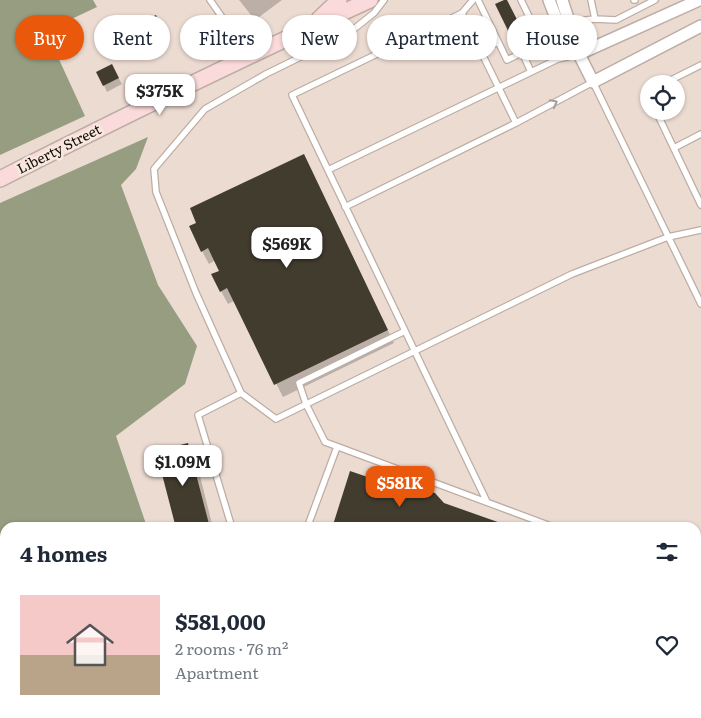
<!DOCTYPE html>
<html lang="en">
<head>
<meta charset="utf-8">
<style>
  :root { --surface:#fff; --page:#f6f6f7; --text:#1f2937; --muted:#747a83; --accent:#ea580c }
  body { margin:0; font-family:Literata,serif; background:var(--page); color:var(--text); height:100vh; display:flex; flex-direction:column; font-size:19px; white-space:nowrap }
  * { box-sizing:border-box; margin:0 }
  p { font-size:16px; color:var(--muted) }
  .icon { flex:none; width:28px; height:28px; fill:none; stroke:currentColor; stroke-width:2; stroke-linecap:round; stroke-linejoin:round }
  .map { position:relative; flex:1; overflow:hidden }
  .panel { position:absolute; left:0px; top:522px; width:701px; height:196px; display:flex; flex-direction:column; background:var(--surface); border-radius:15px 15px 0 0; box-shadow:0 1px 4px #0004 }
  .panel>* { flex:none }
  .banner { position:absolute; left:15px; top:15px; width:671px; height:45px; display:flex; gap:10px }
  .buttons { position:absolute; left:640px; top:75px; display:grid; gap:10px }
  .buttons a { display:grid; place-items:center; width:45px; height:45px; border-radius:50%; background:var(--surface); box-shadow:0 1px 4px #0004; font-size:25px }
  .price { position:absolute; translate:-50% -42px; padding:0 11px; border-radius:10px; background:#fff; color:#222; font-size:16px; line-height:32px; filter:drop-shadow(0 1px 2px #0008) }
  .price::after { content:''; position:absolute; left:50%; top:30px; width:15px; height:11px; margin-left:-8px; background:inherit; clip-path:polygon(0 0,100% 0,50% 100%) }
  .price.active { background:var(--accent); color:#fff }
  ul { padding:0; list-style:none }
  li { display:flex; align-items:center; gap:15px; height:125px; padding:0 20px }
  li span { display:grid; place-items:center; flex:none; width:140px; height:100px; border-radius:0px; color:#555 }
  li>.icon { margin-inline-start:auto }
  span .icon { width:60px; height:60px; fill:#fffc; stroke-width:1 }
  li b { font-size:21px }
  h2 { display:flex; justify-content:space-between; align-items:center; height:60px; padding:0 20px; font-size:21px }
  .tag { padding:0 18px; border-radius:22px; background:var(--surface); box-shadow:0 1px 4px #0004; font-size:18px; line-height:45px }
  .tag.active { background:var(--accent); color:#fff }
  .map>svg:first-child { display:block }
</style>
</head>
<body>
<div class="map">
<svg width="701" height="718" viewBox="0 0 701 718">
  <rect width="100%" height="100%" fill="#ecdbd1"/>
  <path fill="#979d80" d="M0,0H93L97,7L46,31L85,116L0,155Z
    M148,137L136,169L121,185L158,285L197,346L185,384L116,436L147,527L5,528V714H641L655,718H0V203Z"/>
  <path fill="#0003" d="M239,0H282L255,20Z
    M506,0L528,44L518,49L497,5Z
    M158,23L166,38L139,52L128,30Z
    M98,72H115L122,84L107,92Z
    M304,156L394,343L283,397L234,301L228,304L221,291L220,271L214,261L209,264L202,251Z
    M187,444L195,456L213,528H177Z
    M701,561V650L696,641V564Z"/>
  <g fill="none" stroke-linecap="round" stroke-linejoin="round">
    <path stroke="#9e808e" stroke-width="4.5" d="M0,546L5,544
      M165,714L171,718"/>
  </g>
  <path fill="#423c2f" d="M504,0H507L528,41L516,47L495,4Z
    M156,15L164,32L135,46L126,30Z
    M112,64L119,78L103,86L96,72Z
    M304,154L388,330L274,385L227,288L220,292L211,274L219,271L208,248L201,252L189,226L196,223L190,208Z
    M188,443L210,528H176L156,451Z
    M350,471L403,489L413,485L435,493L444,503L509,526V528H332Z"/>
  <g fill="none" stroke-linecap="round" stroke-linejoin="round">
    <g stroke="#bdada4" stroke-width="8">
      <path id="lane" d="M210,0L224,20
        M384,0L374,13L349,33L266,74L205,109L154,169L156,192L196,293L241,393L276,419L572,274L668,237L701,230
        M478,0L507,60L542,43L521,0
        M591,0L595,19
        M634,0H635
        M462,13L473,0
        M567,22L595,19L616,20L655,0
        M481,50L498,42
        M522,52L531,72
        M663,84L701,65
        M656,111L701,205
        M674,148L701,134
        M328,170L558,59L579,54
        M345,207L516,123L593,82L701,304
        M405,331L299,383L306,404L325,442L556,528
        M487,502L292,95L462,13L516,123
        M232,528L198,415L241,393
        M307,528L337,447
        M696,558L701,555
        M696,705L701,706"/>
    </g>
    <g stroke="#bdada4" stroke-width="14">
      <path id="street" d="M549,0L556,18L579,54L593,82L701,26
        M562,0L575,40
        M579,54L699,0"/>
    </g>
    <g stroke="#bdada4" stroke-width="18">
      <path id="secondary" d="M319,19L339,0
        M0,179C122,117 245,57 370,0"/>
    </g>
    <use href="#lane" stroke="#fff" stroke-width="5.5"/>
    <use href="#street" stroke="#fff" stroke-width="11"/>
    <use href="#secondary" stroke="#fadada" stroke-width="15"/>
  </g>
  <defs><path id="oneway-chevron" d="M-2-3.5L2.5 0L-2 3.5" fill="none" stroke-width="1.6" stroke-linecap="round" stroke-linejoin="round" transform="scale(1.25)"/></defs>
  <use stroke="#a19f9d" href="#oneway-chevron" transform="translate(554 103) rotate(-28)"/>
  <g text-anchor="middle" stroke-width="5" stroke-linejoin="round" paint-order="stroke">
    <g font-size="14" fill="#140f0b" stroke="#f9e8de">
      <text transform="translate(59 149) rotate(-27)" y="5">Liberty Street</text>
    </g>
  </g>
</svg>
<div class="buttons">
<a><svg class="icon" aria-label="locate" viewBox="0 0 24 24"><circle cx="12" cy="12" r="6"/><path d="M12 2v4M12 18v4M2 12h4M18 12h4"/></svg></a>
</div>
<b class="price" style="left:160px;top:116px">$375K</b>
<b class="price" style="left:287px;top:269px">$569K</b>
<b class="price" style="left:183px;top:487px">$1.09M</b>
<b class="price active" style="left:400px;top:508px">$581K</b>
<div class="banner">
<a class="tag active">Buy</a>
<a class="tag">Rent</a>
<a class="tag">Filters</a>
<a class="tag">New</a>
<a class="tag">Apartment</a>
<a class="tag">House</a>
</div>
<section class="panel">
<h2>4 homes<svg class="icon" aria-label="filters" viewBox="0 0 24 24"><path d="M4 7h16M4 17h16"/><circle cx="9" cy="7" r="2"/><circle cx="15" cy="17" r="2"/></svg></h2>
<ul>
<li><span style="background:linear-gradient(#f6c9c9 60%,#b9a48a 0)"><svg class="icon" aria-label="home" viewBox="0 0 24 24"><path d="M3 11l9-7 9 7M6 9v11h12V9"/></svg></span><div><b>$581,000</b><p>2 rooms · 76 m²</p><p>Apartment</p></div><svg class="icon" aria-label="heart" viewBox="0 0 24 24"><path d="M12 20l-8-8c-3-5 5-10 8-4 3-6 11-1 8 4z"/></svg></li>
</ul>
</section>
</div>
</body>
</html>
